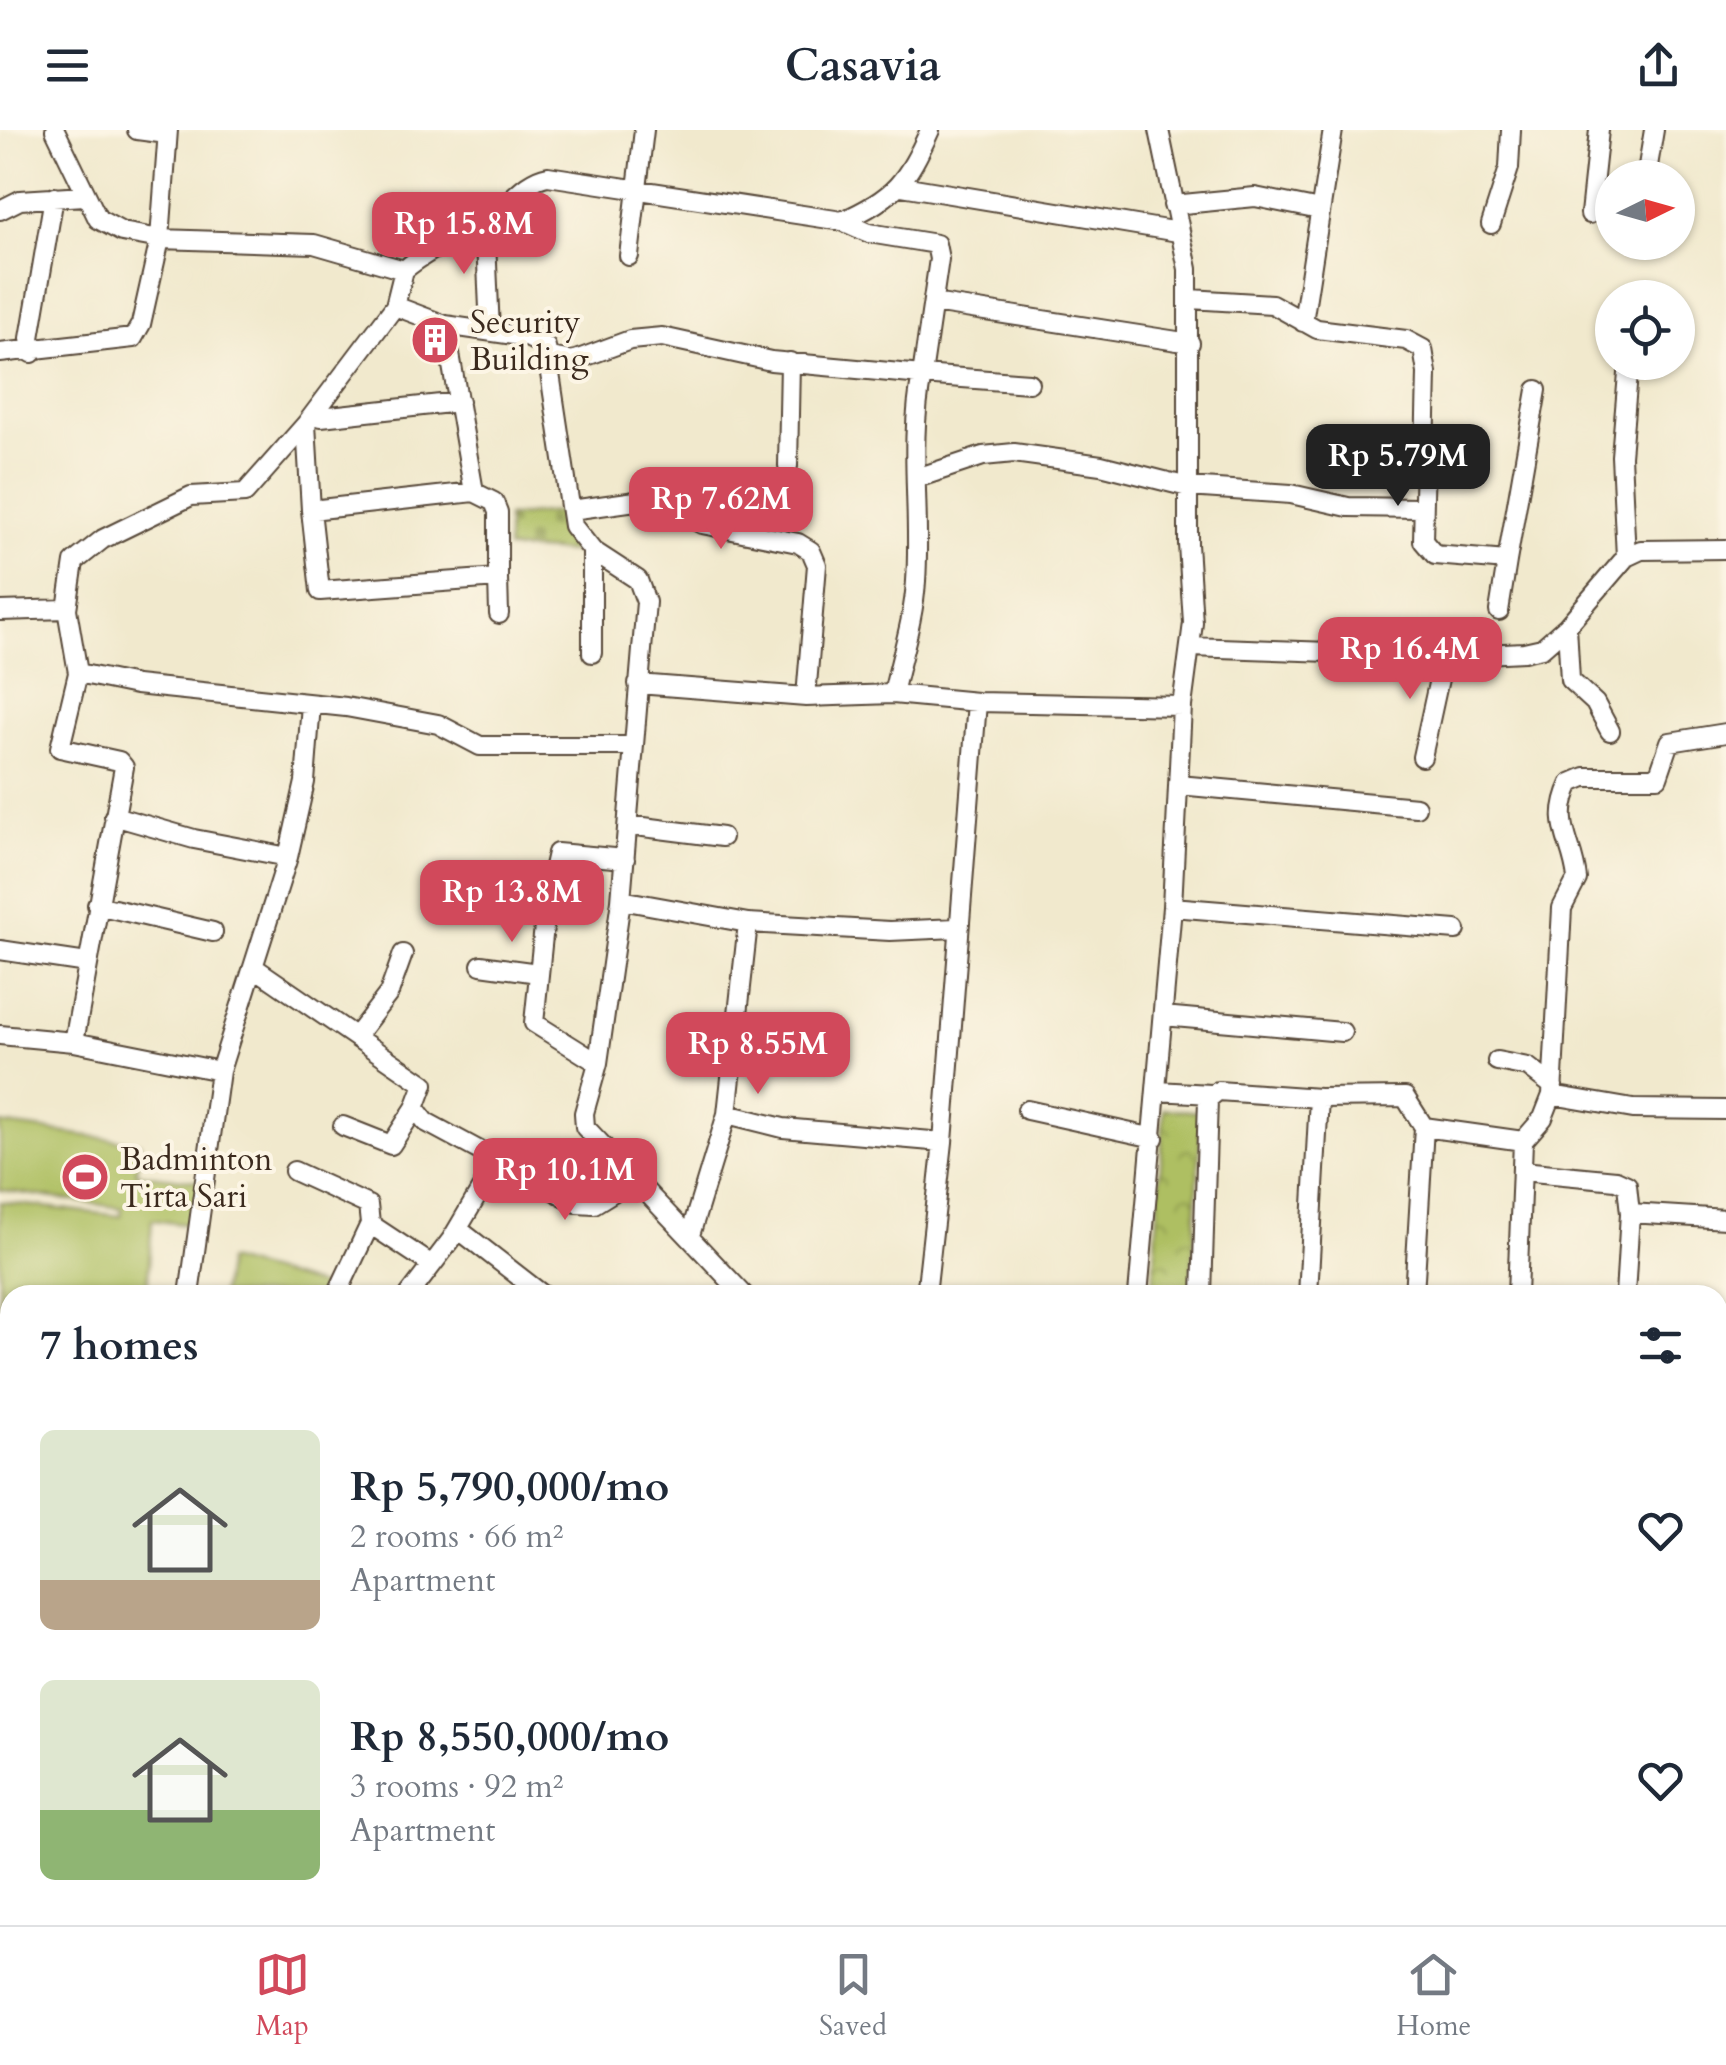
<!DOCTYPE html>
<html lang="en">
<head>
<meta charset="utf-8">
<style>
  :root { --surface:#fff; --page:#f6f6f7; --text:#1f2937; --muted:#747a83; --line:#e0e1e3; --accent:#d1495b }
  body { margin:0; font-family:Cardo,serif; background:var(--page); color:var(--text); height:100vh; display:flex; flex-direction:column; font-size:38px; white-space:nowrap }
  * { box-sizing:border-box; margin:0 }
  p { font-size:32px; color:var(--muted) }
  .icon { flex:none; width:55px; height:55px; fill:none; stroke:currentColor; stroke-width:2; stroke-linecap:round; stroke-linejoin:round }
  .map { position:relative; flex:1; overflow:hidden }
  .side { position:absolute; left:0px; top:1155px; width:1728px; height:640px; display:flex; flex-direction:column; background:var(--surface); border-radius:30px 30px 0 0; box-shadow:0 2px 8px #0004 }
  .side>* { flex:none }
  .needle { width:65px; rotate:85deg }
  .tools { position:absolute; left:1595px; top:30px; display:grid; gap:20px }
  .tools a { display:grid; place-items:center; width:100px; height:100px; border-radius:50%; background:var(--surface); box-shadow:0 2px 8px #0004; font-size:50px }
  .price { position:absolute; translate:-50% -85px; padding:0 22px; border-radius:20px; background:var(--accent); color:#fff; font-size:32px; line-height:65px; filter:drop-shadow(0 2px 5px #0008) }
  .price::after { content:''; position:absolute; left:50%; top:60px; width:30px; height:22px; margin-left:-15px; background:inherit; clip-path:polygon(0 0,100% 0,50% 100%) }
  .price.selected { background:#222; color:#fff }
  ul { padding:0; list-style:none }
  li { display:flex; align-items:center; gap:30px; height:250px; padding:0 40px }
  li span { display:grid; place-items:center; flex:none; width:280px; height:200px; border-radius:15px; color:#555 }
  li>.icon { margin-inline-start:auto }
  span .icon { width:120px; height:120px; fill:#fffc; stroke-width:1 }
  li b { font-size:42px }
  h2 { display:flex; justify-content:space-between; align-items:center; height:120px; padding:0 40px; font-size:42px }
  header { display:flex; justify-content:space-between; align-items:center; height:130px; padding:0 40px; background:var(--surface); font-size:45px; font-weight:800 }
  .tabs { display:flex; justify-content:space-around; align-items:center; height:140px; border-top:2px solid var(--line); background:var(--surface); font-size:28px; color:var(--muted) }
  .tabs a { display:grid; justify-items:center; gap:5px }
  .tabs .selected { color:var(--accent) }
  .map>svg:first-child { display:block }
</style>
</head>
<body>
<header><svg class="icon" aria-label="menu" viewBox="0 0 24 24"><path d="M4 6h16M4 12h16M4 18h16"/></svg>Casavia<svg class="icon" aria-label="share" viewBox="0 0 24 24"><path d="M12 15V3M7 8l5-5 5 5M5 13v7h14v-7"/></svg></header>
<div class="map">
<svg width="1726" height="1795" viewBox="0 0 1726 1795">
  <defs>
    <pattern id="cemetery-stones" width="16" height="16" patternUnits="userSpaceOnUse" patternTransform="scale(2.5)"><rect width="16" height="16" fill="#aebf62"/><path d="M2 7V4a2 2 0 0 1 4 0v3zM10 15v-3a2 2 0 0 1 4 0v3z" fill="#8f9b50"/></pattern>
    <pattern id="park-crowns" width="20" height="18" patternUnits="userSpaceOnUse" patternTransform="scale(2.5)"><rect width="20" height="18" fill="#aebf62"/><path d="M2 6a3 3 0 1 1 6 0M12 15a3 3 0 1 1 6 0" fill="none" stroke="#8f9b50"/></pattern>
  </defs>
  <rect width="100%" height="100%" fill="#fcf5e5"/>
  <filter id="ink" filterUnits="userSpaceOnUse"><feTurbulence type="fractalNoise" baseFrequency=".01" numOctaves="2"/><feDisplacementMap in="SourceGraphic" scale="20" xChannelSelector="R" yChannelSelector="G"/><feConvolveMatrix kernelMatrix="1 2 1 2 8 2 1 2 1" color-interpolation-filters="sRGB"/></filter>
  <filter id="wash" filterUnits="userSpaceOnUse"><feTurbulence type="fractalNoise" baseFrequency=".0048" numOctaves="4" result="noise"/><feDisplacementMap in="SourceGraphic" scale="40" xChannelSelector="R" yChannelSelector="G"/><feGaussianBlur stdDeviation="2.25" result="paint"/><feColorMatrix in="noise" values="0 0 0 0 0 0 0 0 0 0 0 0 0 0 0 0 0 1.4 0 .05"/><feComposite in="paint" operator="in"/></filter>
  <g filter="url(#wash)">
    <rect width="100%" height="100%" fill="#f1e9cd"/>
    <path fill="#e3d3f2" d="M0,1454L10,1459V1686H0Z"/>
    <path fill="#aebf62" stroke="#747440" stroke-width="2.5" d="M0,994L140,1013L136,1043L204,1052L198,1096L152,1090L147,1165H10V1273H0V1072L121,1086L122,1078L0,1060Z
      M227,1130L328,1158L325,1165H221Z"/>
    <path fill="url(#cemetery-stones)" stroke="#747440" stroke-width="2.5" d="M565,381L575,422L507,419V387Z"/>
    <path fill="url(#park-crowns)" stroke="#747440" stroke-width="2.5" d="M1164,979L1202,982L1191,1165H1153Z"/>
  </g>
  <g filter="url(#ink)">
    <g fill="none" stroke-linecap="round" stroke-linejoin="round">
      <g stroke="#564738" stroke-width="22">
        <path id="minor" d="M55,0L98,89L122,102L160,109L168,0
          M137,0L167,4
          M1646,48L1654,0
          M902,56L1178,102
          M1173,75L1255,67L1320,80
          M0,80L20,70L84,66
          M1590,84L1599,0
          M485,89L490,201
          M1491,94L1509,38L1511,0
          M629,126L644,0
          M404,140C431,117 462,106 491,86C510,73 525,50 548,46L842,91C895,68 907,51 930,0
          M1190,169L1272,174L1317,199L1406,210L1423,219L1427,243L1423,411L1435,425L1507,431L1537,260
          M933,173L1190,213
          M395,176L445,195L527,207L546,217L573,396L592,420V523
          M1303,192L1333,0
          M445,195L474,362
          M0,223L133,208L141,194L160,109L314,114L404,140
          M32,223L30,208L54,67
          M548,227L573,231L630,210L662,207L771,231L922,245L939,129L936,114L869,103L842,91
          M321,287L459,272
          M306,294L311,380
          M788,336L790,232
          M917,348L983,326L1014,323L1101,335L1188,357L1291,364L1348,377L1421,378
          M474,362L494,372L498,382V448L320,461L311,380Z
          M571,380L679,365L685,370L689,387L702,394L798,413L811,421L817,435L806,567
          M592,420L638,450L646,472L621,770L598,933L584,983L585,997L744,1165
          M1626,427L1621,326L1629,232
          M498,448L499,484
          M0,481L67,479
          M1499,481L1507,431
          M1567,496L1570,550L1595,573L1610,601
          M1191,517L1444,526L1524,522L1542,518L1567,496L1626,427L1641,420L1726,419
          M78,543L136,555L346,577L438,594L480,616H633
          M638,554L806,567L893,564L977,572L1182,576
          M893,564C901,527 914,488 916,451C921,381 908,314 922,245L1029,253
          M1422,627L1444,526
          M1179,655L1416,677
          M114,686L194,709L288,727
          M628,695L722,707
          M491,760L547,767
          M621,770L748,793
          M97,775L213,802
          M1172,777L1456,800
          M0,820L87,833
          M481,835L538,843
          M255,838L424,954L415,978L426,992L577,1073L594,1074L633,1050
          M1163,886L1342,902
          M0,905L74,912L220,941
          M356,906L389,863L403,824
          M74,912L124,637L119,631L60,618L78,543L67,479L74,432L103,409L191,366L245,363L306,294L395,176L404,140
          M1497,931L1528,937L1553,956
          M598,933L534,893L547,767L557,723L625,729
          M1157,961L1211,964
          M1552,965L1562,778L1577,749C1573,710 1551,695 1571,653L1585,647H1658L1670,612L1726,603
          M1027,980L1154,1008
          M727,984L748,793L890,801L956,798
          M343,996L391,1015L415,978
          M1523,1011L1543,988L1552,965L1633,979L1726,980
          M294,1041L368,1075L370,1094L432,1135
          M1522,1041L1616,1050L1627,1055L1630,1083L1625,1165
          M1630,1083L1726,1089
          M458,1099L543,1165
          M690,1105L727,984L783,998L943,1012
          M338,1162L370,1094
          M189,1165L220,941L288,727L305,652L311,574
          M409,1165L451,1110L490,1044
          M926,1165L943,1012L977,572
          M1138,1165L1172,777L1182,576L1193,493L1188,414V139L1159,0
          M1202,1165L1208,969L1218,961L1319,968L1405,967L1424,997L1523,1011
          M1308,1165L1319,968
          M1414,1165L1424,997
          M1517,1165L1523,1011
          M1718,1186L1726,1187
          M0,1287H10
          M1718,1288H1726
          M1718,1392H1726
          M1718,1493H1726
          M1718,1725L1726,1726
          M0,1755L10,1762
          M39,1785L48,1795
          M133,1785L151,1795
          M542,1785L549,1795
          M706,1785L839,1795
          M277,1795L281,1785
          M871,1795L872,1785
          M1168,1795L1169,1785
          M1288,1795V1785
          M1388,1795V1785
          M1492,1795L1493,1785
          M1587,1795V1785
          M1689,1795V1785"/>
      </g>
      <g stroke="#564738" stroke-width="28">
        <path id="tertiary" d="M0,1426L10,1427
          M1718,1606H1726"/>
      </g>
      <path stroke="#564738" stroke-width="4" stroke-dasharray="2.5 8" stroke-linecap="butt" d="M0,1638H9"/>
      <use href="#minor" stroke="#fff" stroke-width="18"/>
      <use href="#tertiary" stroke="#fff" stroke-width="22"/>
    </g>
  </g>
  <defs>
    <g id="building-disc" transform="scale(2.5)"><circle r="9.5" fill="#d1495b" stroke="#fcf5e5"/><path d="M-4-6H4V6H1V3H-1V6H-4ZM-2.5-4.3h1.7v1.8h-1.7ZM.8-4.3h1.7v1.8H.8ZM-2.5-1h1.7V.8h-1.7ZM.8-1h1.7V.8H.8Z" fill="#fff"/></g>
    <g id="stadium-disc" transform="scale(2.5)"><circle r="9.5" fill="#d1495b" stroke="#fcf5e5"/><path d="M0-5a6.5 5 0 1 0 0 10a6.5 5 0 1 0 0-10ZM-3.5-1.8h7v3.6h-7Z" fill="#fff"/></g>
  </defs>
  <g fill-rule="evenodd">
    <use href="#building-disc" x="435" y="210"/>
    <use href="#stadium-disc" x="85" y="1047"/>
  </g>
  <g text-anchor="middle" stroke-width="8" stroke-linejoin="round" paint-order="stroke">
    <g font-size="32" fill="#3b2a1e" stroke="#fcf5e5" text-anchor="start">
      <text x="470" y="203">Security<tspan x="470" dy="37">Building</tspan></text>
      <text x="120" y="1040">Badminton<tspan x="120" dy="37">Tirta Sari</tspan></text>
    </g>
  </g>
</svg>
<div class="tools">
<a><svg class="needle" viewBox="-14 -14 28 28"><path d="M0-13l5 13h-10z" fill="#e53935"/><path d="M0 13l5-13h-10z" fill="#747a83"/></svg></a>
<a><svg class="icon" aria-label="locate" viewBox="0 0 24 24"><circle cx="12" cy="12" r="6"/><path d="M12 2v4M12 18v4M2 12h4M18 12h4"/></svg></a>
</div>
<b class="price" style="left:464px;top:147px">Rp 15.8M</b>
<b class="price selected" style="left:1398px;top:379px">Rp 5.79M</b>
<b class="price" style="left:721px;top:422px">Rp 7.62M</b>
<b class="price" style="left:1410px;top:572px">Rp 16.4M</b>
<b class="price" style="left:512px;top:815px">Rp 13.8M</b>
<b class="price" style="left:758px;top:967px">Rp 8.55M</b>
<b class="price" style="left:565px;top:1093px">Rp 10.1M</b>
<section class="side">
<h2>7 homes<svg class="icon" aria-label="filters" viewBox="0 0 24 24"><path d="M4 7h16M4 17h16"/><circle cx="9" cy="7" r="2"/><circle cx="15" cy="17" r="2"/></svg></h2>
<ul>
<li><span style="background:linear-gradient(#dfe7d0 75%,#b9a48a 0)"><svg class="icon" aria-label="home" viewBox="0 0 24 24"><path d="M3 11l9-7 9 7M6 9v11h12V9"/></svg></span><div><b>Rp 5,790,000/mo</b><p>2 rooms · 66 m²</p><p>Apartment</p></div><svg class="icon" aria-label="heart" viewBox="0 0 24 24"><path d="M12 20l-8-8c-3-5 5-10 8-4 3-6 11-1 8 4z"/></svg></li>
<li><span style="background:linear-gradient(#dfe7d0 65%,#8fb573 0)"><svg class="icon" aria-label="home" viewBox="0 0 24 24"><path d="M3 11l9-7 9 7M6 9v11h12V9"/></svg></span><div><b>Rp 8,550,000/mo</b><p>3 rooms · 92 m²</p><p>Apartment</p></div><svg class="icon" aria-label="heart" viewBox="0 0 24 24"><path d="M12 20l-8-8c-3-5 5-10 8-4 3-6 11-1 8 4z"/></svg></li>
</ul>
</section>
</div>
<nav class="tabs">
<a class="selected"><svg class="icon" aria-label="map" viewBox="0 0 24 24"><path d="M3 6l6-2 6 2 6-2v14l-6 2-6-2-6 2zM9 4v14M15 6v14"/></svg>Map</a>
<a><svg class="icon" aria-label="saved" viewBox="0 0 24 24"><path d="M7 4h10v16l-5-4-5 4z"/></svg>Saved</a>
<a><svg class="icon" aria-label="home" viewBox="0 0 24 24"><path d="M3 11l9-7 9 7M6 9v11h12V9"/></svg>Home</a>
</nav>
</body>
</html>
